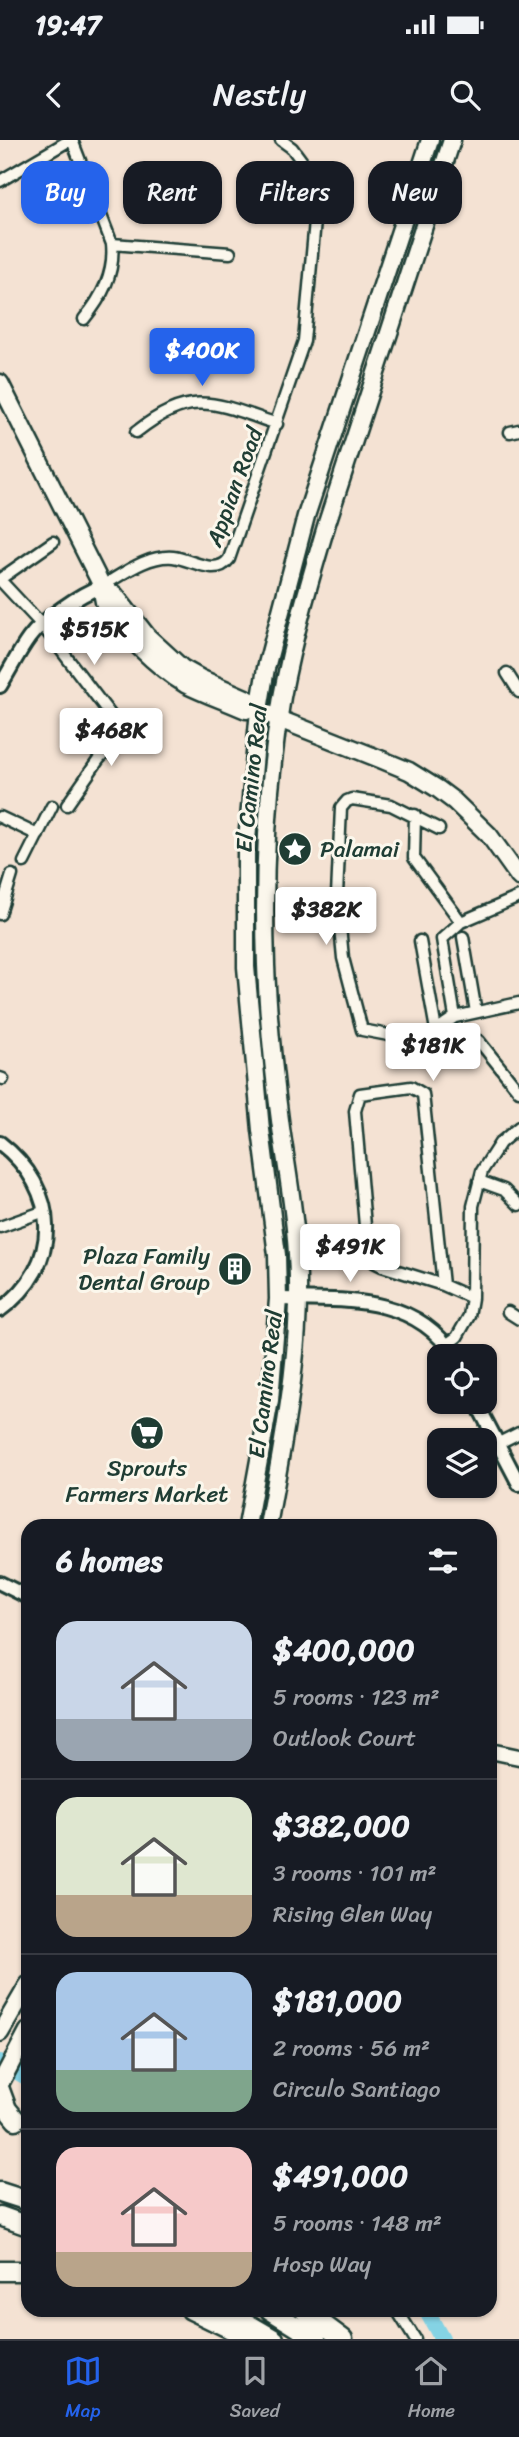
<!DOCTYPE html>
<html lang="en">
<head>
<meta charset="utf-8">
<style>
  :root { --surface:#171b24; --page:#242831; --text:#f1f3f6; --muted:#9ea1a6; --line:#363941; --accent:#2563eb }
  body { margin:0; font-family:Sriracha,sans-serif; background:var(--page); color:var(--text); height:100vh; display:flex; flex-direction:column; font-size:26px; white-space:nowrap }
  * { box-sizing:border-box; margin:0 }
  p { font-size:23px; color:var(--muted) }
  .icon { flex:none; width:38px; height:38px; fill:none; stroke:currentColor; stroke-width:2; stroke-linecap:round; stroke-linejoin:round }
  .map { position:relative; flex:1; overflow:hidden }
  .details { position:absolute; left:21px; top:1379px; width:476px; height:798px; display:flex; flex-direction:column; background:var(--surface); border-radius:21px; box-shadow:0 2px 5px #0004 }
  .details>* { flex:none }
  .banner { position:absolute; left:21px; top:21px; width:478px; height:63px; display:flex; gap:14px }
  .controls { position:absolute; left:427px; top:1204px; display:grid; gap:14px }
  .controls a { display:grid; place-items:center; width:70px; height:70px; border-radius:14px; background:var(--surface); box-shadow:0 2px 5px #0004; font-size:35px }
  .price { position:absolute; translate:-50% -60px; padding:0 16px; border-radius:7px; background:#fff; color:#222; font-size:23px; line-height:46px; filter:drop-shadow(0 2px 4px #0008) }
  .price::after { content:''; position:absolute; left:50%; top:42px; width:21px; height:16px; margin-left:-10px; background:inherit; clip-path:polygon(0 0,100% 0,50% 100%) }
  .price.active { background:var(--accent); color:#fff }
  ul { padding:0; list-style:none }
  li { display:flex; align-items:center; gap:21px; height:175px; padding:0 35px }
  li+li { border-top:2px solid var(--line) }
  li span { display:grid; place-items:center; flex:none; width:196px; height:140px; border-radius:21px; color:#555 }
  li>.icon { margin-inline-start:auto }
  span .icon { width:84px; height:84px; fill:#fffc; stroke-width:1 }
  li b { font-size:30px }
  h2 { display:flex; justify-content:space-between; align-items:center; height:84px; padding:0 35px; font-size:30px }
  .pill { padding:0 24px; border-radius:21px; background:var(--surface); box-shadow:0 2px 5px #0004; font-size:24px; line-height:63px }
  .pill.active { background:var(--accent); color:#fff }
  .status { display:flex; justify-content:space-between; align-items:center; height:49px; padding:0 35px; background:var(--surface); direction:ltr }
  .status svg { height:19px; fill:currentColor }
  header { display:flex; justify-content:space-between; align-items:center; height:91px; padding:0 35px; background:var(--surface); font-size:32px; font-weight:600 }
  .dock { display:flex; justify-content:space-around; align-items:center; height:98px; border-top:2px solid var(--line); background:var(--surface); font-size:19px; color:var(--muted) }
  .dock a { display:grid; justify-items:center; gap:4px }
  .dock .active { color:var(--accent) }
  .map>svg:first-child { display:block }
</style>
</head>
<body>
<div class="status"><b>19:47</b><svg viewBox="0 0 49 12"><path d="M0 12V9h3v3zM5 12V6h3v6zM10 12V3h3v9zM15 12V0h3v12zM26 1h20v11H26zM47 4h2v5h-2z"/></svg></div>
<header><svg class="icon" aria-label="back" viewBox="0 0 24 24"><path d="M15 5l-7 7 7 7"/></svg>Nestly<svg class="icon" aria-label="search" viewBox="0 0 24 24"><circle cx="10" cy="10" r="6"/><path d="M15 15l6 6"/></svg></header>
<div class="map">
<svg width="519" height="2199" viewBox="0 0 519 2199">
  <rect width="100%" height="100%" fill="#f4e2d3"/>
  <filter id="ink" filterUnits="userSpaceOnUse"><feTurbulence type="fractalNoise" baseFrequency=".0143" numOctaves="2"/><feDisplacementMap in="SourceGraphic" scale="14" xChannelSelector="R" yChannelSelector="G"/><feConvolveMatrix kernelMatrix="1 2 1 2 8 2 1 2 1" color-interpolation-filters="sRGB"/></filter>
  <g filter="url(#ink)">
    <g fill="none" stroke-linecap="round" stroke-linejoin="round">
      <path stroke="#85d3e4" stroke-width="16" d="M0,1922L28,1938
        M426,2170L442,2199"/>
      <g stroke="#1f3d34" stroke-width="15">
        <path id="minor" d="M72,0L112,104C115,133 102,157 84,179
          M0,41L70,0
          M112,104L230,113
          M136,292C193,248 215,263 277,284
          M510,292L519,290
          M0,439L53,402
          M0,440L42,485L122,590V595L99,619L67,665
          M102,446C123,434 147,415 173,417C191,419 216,437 229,419L304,201L317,59L309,31L292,8L281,0
          M507,533L519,552
          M415,675L414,718L461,782L519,757
          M0,677L38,695
          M439,689L391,665L352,659L347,661L341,668L337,755L343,818L362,890L420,901L455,877L519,863
          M24,722L52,666
          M0,774L12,735
          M463,797L476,872
          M420,801L436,890
          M455,877L442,799L461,782
          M479,901L519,951
          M0,938L3,939
          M411,947L423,954L443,1145L382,1126L374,1122L367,1109L355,971L360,954Z
          M479,1041L504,1050L519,1065
          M0,1087L45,1071
          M443,1145L472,1158
          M508,1172L519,1179
          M446,1205L457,1197L469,1176L472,1158L473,1066L482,1031L500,1003L519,987
          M497,1304L519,1293
          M397,2170L415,2199"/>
      </g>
      <g stroke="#1f3d34" stroke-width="18">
        <path id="tertiary" d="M0,546C10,530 18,513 29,498C43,479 80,454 102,446
          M0,1003C60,1049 63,1125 0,1170
          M278,1159C342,1160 415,1154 454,1216
          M476,1262L519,1344
          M0,1443L28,1457"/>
      </g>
      <g stroke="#1f3d34" stroke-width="19">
        <path id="secondary" d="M490,1611L519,1617"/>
      </g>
      <g stroke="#1f3d34" stroke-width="21">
        <path id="primary" d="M0,243L102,446C102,451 103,458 104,462C116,489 160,529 185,544C205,554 226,561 246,570
          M102,446L115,455L147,496L182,528L200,538L248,559L259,570L279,579L380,619L409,631L438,649L454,661L489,695L519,737
          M247,1386L270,1260L278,1159L277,1115L261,990L246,827V711L259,570L266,528L306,376L430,0
          M268,1386C284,1296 303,1206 297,1114C295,1072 287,1030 281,988C274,935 268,879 266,825C263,736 267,644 282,557C293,498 310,440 327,383L452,0
          M0,1893L28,1845
          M0,1944L28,1891"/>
      </g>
      <g stroke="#1f3d34" stroke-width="23">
        <path id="motorway" d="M0,1950L7,1969L16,1980
          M0,2052L28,2061
          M0,2076L28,2086
          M0,2131H28
          M191,2170L251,2199
          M224,2170L274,2199
          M270,2170L316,2199
          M304,2170L343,2199"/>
      </g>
      <use href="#minor" stroke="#fbf7ec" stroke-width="10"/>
      <use href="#tertiary" stroke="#fbf7ec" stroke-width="12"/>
      <use href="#secondary" stroke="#fbf7ec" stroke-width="14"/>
      <use href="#primary" stroke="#fbf7ec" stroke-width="16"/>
      <use href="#motorway" stroke="#fbf7ec" stroke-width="18"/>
    </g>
  </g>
  <defs>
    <g id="sight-disc" transform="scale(1.75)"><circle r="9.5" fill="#1f3d34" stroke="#fbf7ec"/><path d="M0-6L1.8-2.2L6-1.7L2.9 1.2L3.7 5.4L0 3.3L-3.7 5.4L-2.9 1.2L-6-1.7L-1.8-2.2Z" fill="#fff"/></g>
    <g id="building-disc" transform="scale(1.75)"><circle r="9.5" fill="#1f3d34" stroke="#fbf7ec"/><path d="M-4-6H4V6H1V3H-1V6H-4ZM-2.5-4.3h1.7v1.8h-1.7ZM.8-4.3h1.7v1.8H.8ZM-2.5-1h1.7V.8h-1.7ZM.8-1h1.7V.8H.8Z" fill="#fff"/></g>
    <g id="supermarket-disc" transform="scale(1.75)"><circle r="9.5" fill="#1f3d34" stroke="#fbf7ec"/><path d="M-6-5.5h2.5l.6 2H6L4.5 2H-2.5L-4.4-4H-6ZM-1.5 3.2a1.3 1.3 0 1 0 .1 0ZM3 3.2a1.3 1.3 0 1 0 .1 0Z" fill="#fff"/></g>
  </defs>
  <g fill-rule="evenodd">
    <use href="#sight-disc" x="295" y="709"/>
    <use href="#building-disc" x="235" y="1129"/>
    <use href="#supermarket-disc" x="147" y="1293"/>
  </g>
  <g text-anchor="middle" stroke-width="6" stroke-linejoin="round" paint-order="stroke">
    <g font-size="23" fill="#1f3d34" stroke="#fbf7ec">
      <text transform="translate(234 347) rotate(-70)" y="8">Appian Road</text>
      <text transform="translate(251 638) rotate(-84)" y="8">El Camino Real</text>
      <text transform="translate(265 1244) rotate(-83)" y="8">El Camino Real</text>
    </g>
    <g font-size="23" fill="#1f3d34" stroke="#fbf7ec" text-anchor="start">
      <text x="320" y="717">Palamai</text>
      <text x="210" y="1124" text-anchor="end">Plaza Family<tspan x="210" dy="26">Dental Group</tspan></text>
      <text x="147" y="1336" text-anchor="middle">Sprouts<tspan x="147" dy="26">Farmers Market</tspan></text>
    </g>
  </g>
</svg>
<div class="controls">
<a><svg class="icon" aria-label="locate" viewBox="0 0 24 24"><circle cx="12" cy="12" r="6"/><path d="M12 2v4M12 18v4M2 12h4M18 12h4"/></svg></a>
<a><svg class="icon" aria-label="layers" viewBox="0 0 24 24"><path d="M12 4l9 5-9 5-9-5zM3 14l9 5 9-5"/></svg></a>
</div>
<b class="price active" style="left:202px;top:248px">$400K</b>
<b class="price" style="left:94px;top:527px">$515K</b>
<b class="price" style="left:111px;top:628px">$468K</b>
<b class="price" style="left:326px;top:807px">$382K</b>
<b class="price" style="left:433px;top:943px">$181K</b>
<b class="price" style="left:350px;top:1144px">$491K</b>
<div class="banner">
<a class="pill active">Buy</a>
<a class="pill">Rent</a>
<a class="pill">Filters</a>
<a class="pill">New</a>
</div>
<section class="details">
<h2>6 homes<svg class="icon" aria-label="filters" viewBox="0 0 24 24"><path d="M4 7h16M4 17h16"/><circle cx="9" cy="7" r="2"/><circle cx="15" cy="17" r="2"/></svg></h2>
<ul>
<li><span style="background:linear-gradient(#c9d6e8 70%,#9aa5b1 0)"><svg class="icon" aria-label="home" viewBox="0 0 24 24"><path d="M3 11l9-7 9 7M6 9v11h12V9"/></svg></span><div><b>$400,000</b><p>5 rooms · 123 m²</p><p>Outlook Court</p></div></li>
<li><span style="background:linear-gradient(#dfe7d0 70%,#b9a48a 0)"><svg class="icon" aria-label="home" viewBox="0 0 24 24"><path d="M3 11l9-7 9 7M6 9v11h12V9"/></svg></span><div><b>$382,000</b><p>3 rooms · 101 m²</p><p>Rising Glen Way</p></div></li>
<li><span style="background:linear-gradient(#a9c7e8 70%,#7fa58c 0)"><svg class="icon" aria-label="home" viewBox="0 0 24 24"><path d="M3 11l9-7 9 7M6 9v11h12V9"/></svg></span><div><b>$181,000</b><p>2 rooms · 56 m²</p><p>Circulo Santiago</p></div></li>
<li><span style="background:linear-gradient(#f6c9c9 75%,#b9a48a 0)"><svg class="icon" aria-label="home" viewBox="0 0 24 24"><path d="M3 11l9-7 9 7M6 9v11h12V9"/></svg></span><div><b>$491,000</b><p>5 rooms · 148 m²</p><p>Hosp Way</p></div></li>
</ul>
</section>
</div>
<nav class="dock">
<a class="active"><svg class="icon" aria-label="map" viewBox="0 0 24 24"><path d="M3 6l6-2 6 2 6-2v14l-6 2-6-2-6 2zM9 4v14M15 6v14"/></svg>Map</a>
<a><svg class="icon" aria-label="saved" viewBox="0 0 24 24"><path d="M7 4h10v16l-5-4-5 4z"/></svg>Saved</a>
<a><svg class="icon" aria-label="home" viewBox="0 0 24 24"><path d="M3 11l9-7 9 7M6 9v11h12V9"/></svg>Home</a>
</nav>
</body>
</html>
